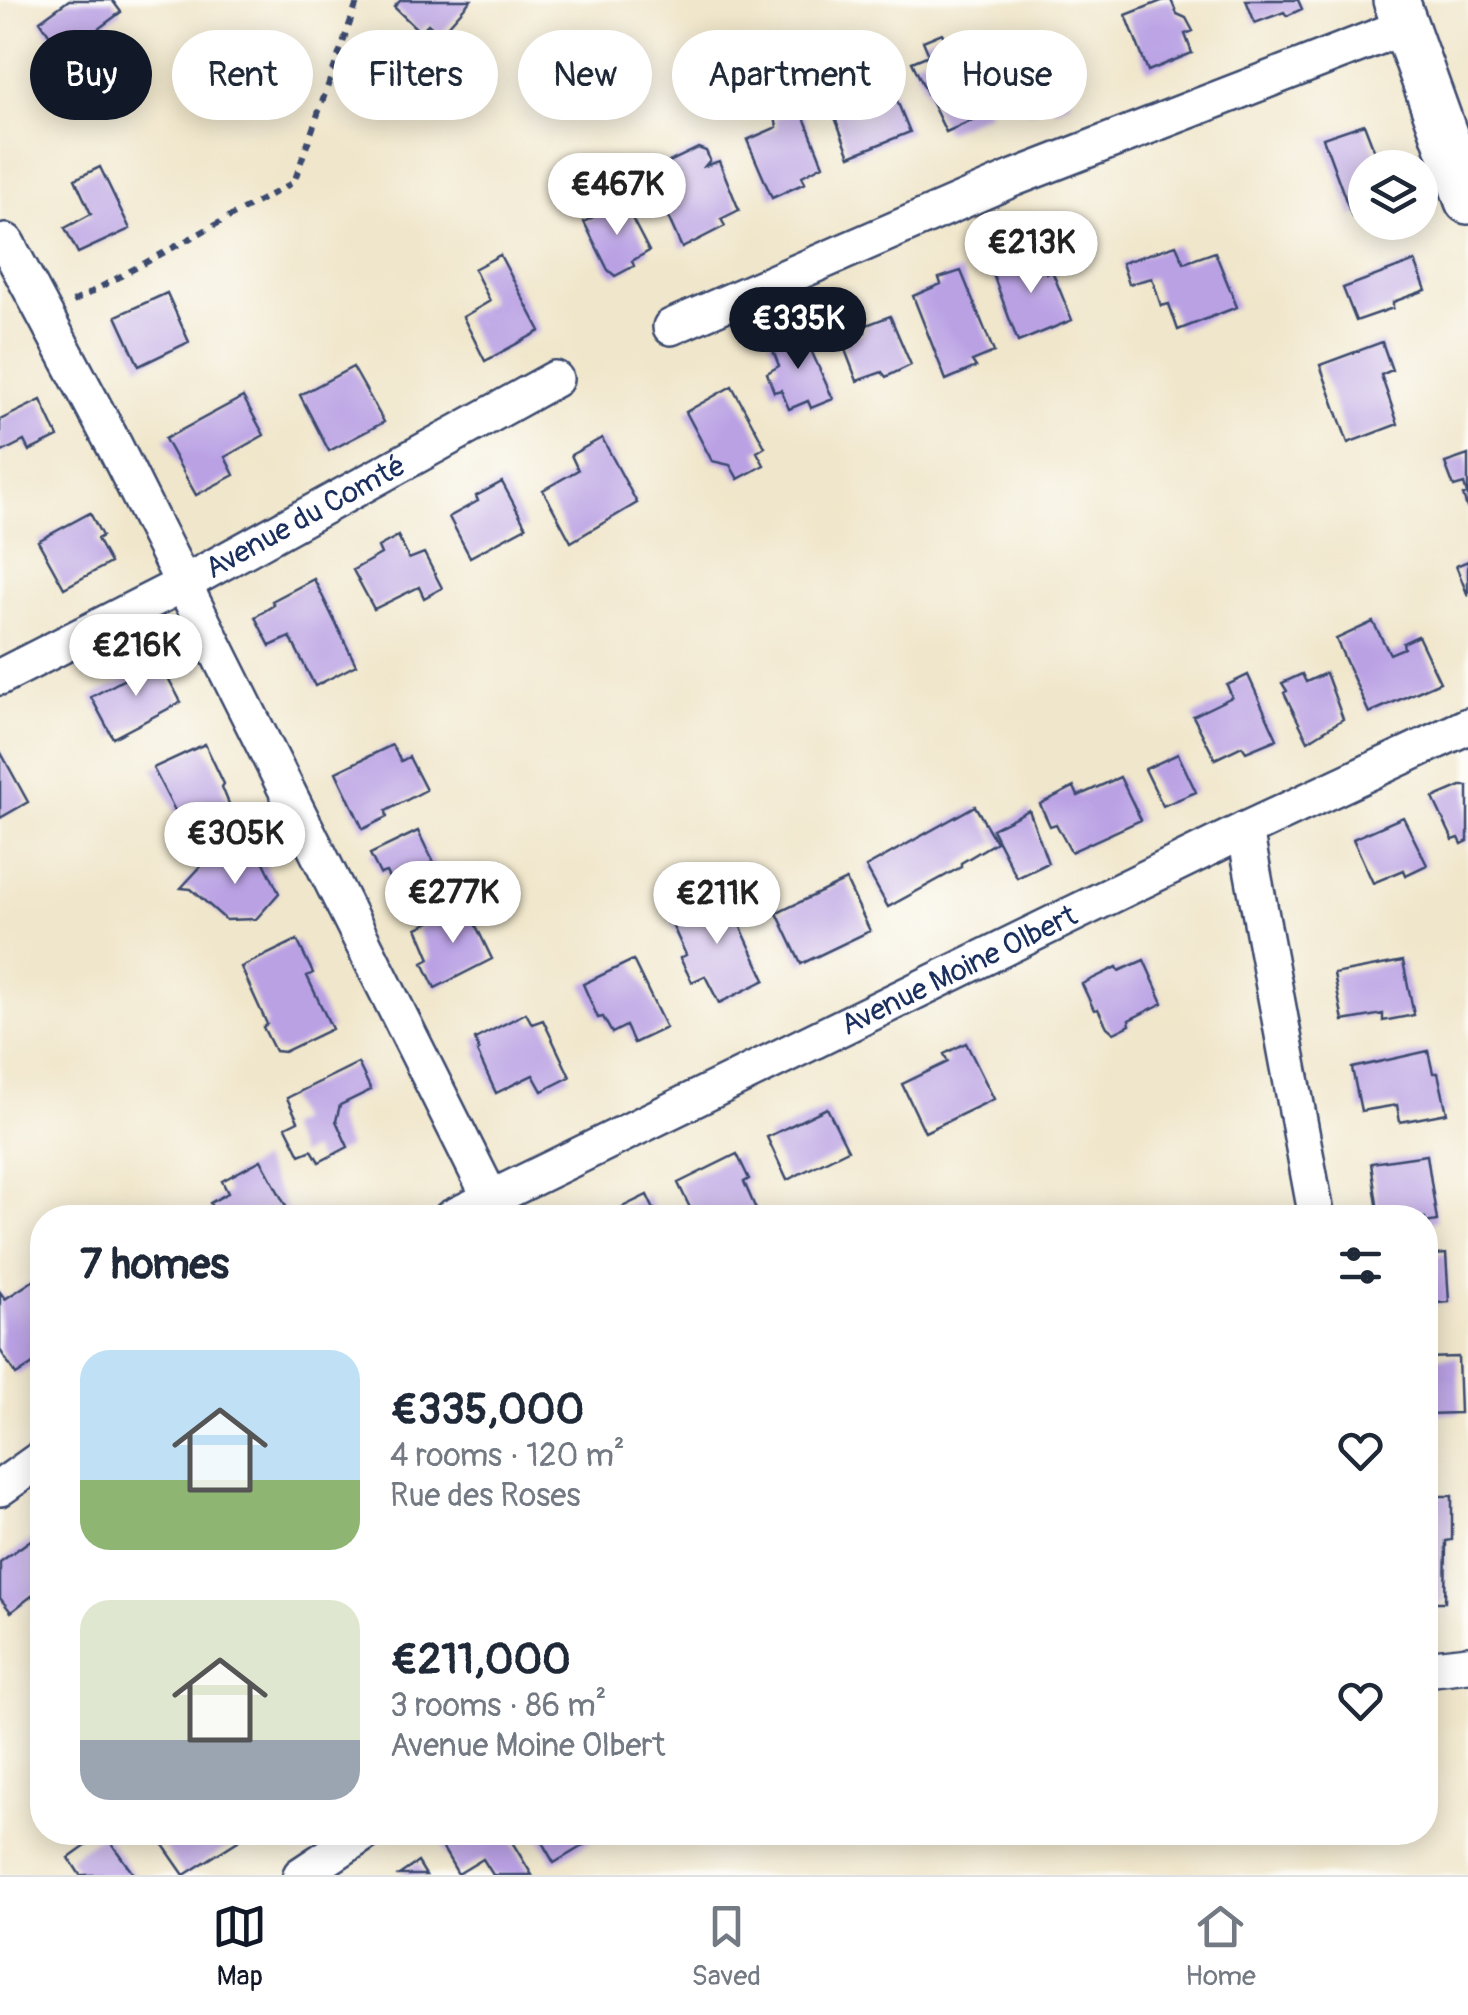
<!DOCTYPE html>
<html lang="en">
<head>
<meta charset="utf-8">
<style>
  :root { --surface:#fff; --page:#f2f2f3; --text:#1f2937; --muted:#747a83; --line:#e0e1e3; --accent:#111827 }
  body { margin:0; font-family:Pangolin,sans-serif; background:var(--page); color:var(--text); height:100vh; display:flex; flex-direction:column; font-size:38px; white-space:nowrap }
  * { box-sizing:border-box; margin:0 }
  p { font-size:32px; color:var(--muted) }
  .icon { flex:none; width:55px; height:55px; fill:none; stroke:currentColor; stroke-width:2; stroke-linecap:round; stroke-linejoin:round }
  .map { position:relative; flex:1; overflow:hidden }
  .drawer { position:absolute; left:30px; top:1205px; width:1408px; height:640px; display:flex; flex-direction:column; background:var(--surface); border-radius:40px; box-shadow:0 5px 25px #0003 }
  .drawer>* { flex:none }
  .hud { position:absolute; left:30px; top:30px; width:1410px; height:90px; display:flex; gap:20px }
  .fabs { position:absolute; left:1348px; top:150px; display:grid; gap:20px }
  .fabs a { display:grid; place-items:center; width:90px; height:90px; border-radius:50%; background:var(--surface); box-shadow:0 5px 25px #0003; font-size:50px }
  .price { position:absolute; translate:-50% -85px; padding:0 22px; border-radius:35px; background:#fff; color:#222; font-size:32px; line-height:65px; filter:drop-shadow(0 2px 5px #0008) }
  .price::after { content:''; position:absolute; left:50%; top:60px; width:30px; height:22px; margin-left:-15px; background:inherit; clip-path:polygon(0 0,100% 0,50% 100%) }
  .price.active { background:var(--accent); color:#fff }
  ul { padding:0; list-style:none }
  li { display:flex; align-items:center; gap:30px; height:250px; padding:0 50px }
  li span { display:grid; place-items:center; flex:none; width:280px; height:200px; border-radius:30px; color:#555 }
  li>.icon { margin-inline-start:auto }
  span .icon { width:120px; height:120px; fill:#fffc; stroke-width:1 }
  li b { font-size:42px }
  h2 { display:flex; justify-content:space-between; align-items:center; height:120px; padding:0 50px; font-size:42px }
  .tag { padding:0 35px; border-radius:45px; background:var(--surface); box-shadow:0 5px 25px #0003; font-size:35px; line-height:90px }
  .tag.active { background:var(--accent); color:#fff }
  .menu { display:flex; justify-content:space-around; align-items:center; height:140px; border-top:2px solid var(--line); background:var(--surface); font-size:28px; color:var(--muted) }
  .menu a { display:grid; justify-items:center; gap:5px }
  .menu .active { color:var(--accent) }
  .map>svg:first-child { display:block }
</style>
</head>
<body>
<div class="map">
<svg width="1468" height="1875" viewBox="0 0 1468 1875">
  <rect width="100%" height="100%" fill="#fdfcf7"/>
  <filter id="ink" filterUnits="userSpaceOnUse"><feTurbulence type="fractalNoise" baseFrequency=".01" numOctaves="2"/><feDisplacementMap in="SourceGraphic" scale="20" xChannelSelector="R" yChannelSelector="G"/><feConvolveMatrix kernelMatrix="1 2 1 2 8 2 1 2 1" color-interpolation-filters="sRGB"/></filter>
  <filter id="wash" filterUnits="userSpaceOnUse"><feTurbulence type="fractalNoise" baseFrequency=".0048" numOctaves="4" result="noise"/><feDisplacementMap in="SourceGraphic" scale="40" xChannelSelector="R" yChannelSelector="G"/><feGaussianBlur stdDeviation="2.25" result="paint"/><feColorMatrix in="noise" values="0 0 0 0 0 0 0 0 0 0 0 0 0 0 0 0 0 1.4 0 .05"/><feComposite in="paint" operator="in"/></filter>
  <g filter="url(#wash)">
    <rect width="100%" height="100%" fill="#f0e6cb"/>
    <g id="blocks">
      <path fill="#baa1e4" d="M69,0H112L121,12L63,55L40,21Z
        M401,0H471L440,35L428,24L420,32L394,7Z
        M1164,0H1171L1177,14L1186,18L1193,31L1185,34L1192,53L1148,71L1126,15Z
        M1246,0H1298L1302,9L1287,16L1284,12L1255,23Z
        M942,33L949,48L965,42L989,113L946,132L912,62L929,55L923,41Z
        M1050,52L1071,101L1055,109L1051,102L1028,112L1010,70Z
        M888,79L910,132L850,156L832,110L849,103L847,96Z
        M800,107L823,165L802,176L805,183L772,198L747,140L777,127L775,117Z
        M1364,124L1381,168H1365V213L1352,217L1323,138Z
        M698,148L706,151L710,160L705,166L719,161L739,210L721,219L725,226L682,248L648,172Z
        M100,167L130,229L78,253L65,228L91,214L75,179Z
        M623,201L649,251L632,261L634,266L615,276L608,270L584,222Z
        M1176,245L1184,263L1215,252L1237,307L1178,330L1169,304L1161,306L1152,278L1129,284L1122,263Z
        M1037,251L1046,273L1052,271L1072,320L1018,342L991,269Z
        M500,255L540,331L485,361L463,317L490,301L474,269Z
        M1415,261L1426,290L1393,302V308L1356,321L1343,288Z
        M961,271L994,352L972,361L976,367L946,380L913,296L941,284L939,278Z
        M167,293L189,342L139,366L116,316Z
        M890,316L911,365L886,377L882,372L857,381L842,342L865,332L864,326Z
        M801,328L833,399L811,408L808,401L789,409L781,390L774,392L767,373L779,366L769,340Z
        M1382,342L1392,370L1381,375L1398,424L1348,443L1320,365Z
        M353,367L384,422L329,451L300,395Z
        M732,386L765,447L757,452L764,465L738,479L730,465L712,461L686,412Z
        M243,397L264,435L225,457L234,475L196,495L165,439Z
        M41,400L58,437L29,451L24,441L0,453V420Z
        M602,438L637,503L571,542L543,490L578,470L571,455Z
        M1468,455V508H1467L1463,495L1467,494L1464,484L1454,487L1445,463Z
        M502,482L526,527L470,557L449,517L478,501L476,496Z
        M90,513L102,536L97,539L110,563L64,588L38,541Z
        M398,536L409,559L424,553L442,588L424,598L419,587L374,609L353,570L381,554L378,547Z
        M1468,561V596L1456,566Z
        M314,579L356,665L315,686L290,637L270,646L255,617L274,605L272,601Z
        M1373,622L1390,654L1404,648L1403,643L1418,636L1440,682L1369,713L1336,639Z
        M159,661L181,702L113,738L91,697Z
        M1326,673L1343,719L1308,741L1284,693L1287,691L1282,683L1302,674L1306,682Z
        M1248,675L1277,739L1246,752L1242,746L1215,759L1193,716L1232,697L1227,685Z
        M205,744L224,784L222,787L234,816L189,838L153,768Z
        M392,745L401,761L409,757L426,790L386,811L387,817L363,829L336,772Z
        M0,751L28,802L0,818Z
        M1178,754L1196,792L1163,806L1145,769Z
        M1120,777L1141,820L1071,852L1056,824L1050,826L1040,804L1074,787L1078,796Z
        M1461,786H1468V841L1462,844L1459,838L1453,840L1433,798Z
        M975,806L996,842L961,863V867L888,907L866,867Z
        M1029,810L1048,863L1017,878L992,829Z
        M1403,817L1427,865L1406,875L1404,870L1373,883L1353,839Z
        M418,831L443,883L402,904L386,872L380,874L370,854Z
        M259,852L279,893L256,919L226,920L191,889L181,888L206,861L251,859Z
        M846,880L870,931L801,964L777,913Z
        M727,890L743,919L738,921L765,980L719,1003L705,976L692,982L680,958L686,955L669,918Z
        M466,905L492,959L435,988L423,963L430,959L417,928Z
        M297,940L313,973L307,976L332,1029L284,1052L275,1051L263,1027L267,1024L241,967Z
        M633,960L666,1028L634,1043L626,1026L612,1033L603,1017L598,1018L583,984Z
        M1144,960L1163,1003L1129,1020L1130,1025L1114,1033L1107,1027L1098,1009L1094,1010L1082,984L1117,967L1119,971Z
        M1403,961L1414,1015L1383,1021V1014L1343,1021L1334,974Z
        M526,1013L532,1024L543,1020L570,1077L542,1091L533,1075L496,1093L477,1052L479,1050L475,1039Z
        M966,1043L994,1099L925,1132L902,1084L948,1062L944,1054Z
        M1428,1051L1433,1073H1438L1447,1113L1400,1122L1397,1105L1361,1111L1352,1068Z
        M358,1063L371,1090L340,1105L336,1121L348,1147L319,1162L312,1150L300,1155L286,1127L298,1121L287,1098Z
        M827,1108L848,1150L787,1180L767,1137Z
        M737,1154L749,1179L744,1182L758,1214L751,1218H709L706,1211L694,1216L678,1183Z
        M1427,1155L1437,1221L1425,1223V1218H1379L1371,1163Z
        M261,1160L289,1212L278,1218H218L210,1203L228,1193L222,1181Z
        M647,1195L658,1218H600Z
        M1446,1254L1449,1302L1425,1304V1256Z
        M42,1275V1358L16,1375L0,1350V1292L5,1299Z
        M1458,1357L1460,1413L1425,1414V1358Z
        M1425,1496H1452V1540L1446,1541L1445,1602H1425Z
        M35,1537L42,1547V1588L11,1612L0,1598V1562Z
        M154,1832H237L241,1839L184,1875Z
        M462,1832H506L532,1875H493L483,1859L458,1874L441,1845Z
        M536,1832H606L554,1863Z
        M104,1833L134,1875H80L69,1858Z
        M418,1862L426,1875H399Z"/>
    </g>
  </g>
  <g filter="url(#ink)">
    <use href="#blocks" fill-opacity="0" stroke="#3b4a6e" stroke-width="2.5"/>
    <g fill="none" stroke-linecap="round" stroke-linejoin="round">
      <g stroke="#3b4a6e" stroke-width="40">
        <g id="minor">
          <path d="M6,242L115,447L500,1217"/>
          <path d="M671,327L1014,178L1406,26"/>
          <path id="s1" d="M0,677L183,584L555,379"/>
          <path d="M1245,830L1317,1218"/>
          <path id="s2" d="M451,1218L1245,830L1468,726"/>
          <path d="M0,1488L42,1458"/>
          <path d="M1425,1669L1468,1664"/>
          <path d="M301,1875L366,1832"/>
        </g>
      </g>
      <g stroke="#3b4a6e" stroke-width="50">
        <path id="tertiary" d="M1396,0L1468,201"/>
      </g>
      <path stroke="#3b4a6e" stroke-width="6" stroke-dasharray="8 8" stroke-linecap="butt" d="M73,302L294,182L358,0"/>
      <use href="#minor" stroke="#fff" stroke-width="35"/>
      <use href="#tertiary" stroke="#fff" stroke-width="45"/>
    </g>
  </g>
  <g text-anchor="middle" stroke-width="8" stroke-linejoin="round" paint-order="stroke">
    <g font-size="30" fill="#1b2f5e" stroke="#fdfcf7">
      <text dy="10" stroke="none"><textPath href="#s1" startOffset="345">Avenue du Comté</textPath></text>
      <text dy="10" stroke="none"><textPath href="#s2" startOffset="565">Avenue Moine Olbert</textPath></text>
    </g>
  </g>
</svg>
<div class="fabs">
<a><svg class="icon" aria-label="layers" viewBox="0 0 24 24"><path d="M12 4l9 5-9 5-9-5zM3 14l9 5 9-5"/></svg></a>
</div>
<b class="price" style="left:617px;top:238px">€467K</b>
<b class="price" style="left:1031px;top:296px">€213K</b>
<b class="price active" style="left:798px;top:372px">€335K</b>
<b class="price" style="left:136px;top:699px">€216K</b>
<b class="price" style="left:235px;top:887px">€305K</b>
<b class="price" style="left:453px;top:946px">€277K</b>
<b class="price" style="left:717px;top:947px">€211K</b>
<div class="hud">
<a class="tag active">Buy</a>
<a class="tag">Rent</a>
<a class="tag">Filters</a>
<a class="tag">New</a>
<a class="tag">Apartment</a>
<a class="tag">House</a>
</div>
<section class="drawer">
<h2>7 homes<svg class="icon" aria-label="filters" viewBox="0 0 24 24"><path d="M4 7h16M4 17h16"/><circle cx="9" cy="7" r="2"/><circle cx="15" cy="17" r="2"/></svg></h2>
<ul>
<li><span style="background:linear-gradient(#bfe0f5 65%,#8fb573 0)"><svg class="icon" aria-label="home" viewBox="0 0 24 24"><path d="M3 11l9-7 9 7M6 9v11h12V9"/></svg></span><div><b>€335,000</b><p>4 rooms · 120 m²</p><p>Rue des Roses</p></div><svg class="icon" aria-label="heart" viewBox="0 0 24 24"><path d="M12 20l-8-8c-3-5 5-10 8-4 3-6 11-1 8 4z"/></svg></li>
<li><span style="background:linear-gradient(#dfe7d0 70%,#9aa5b1 0)"><svg class="icon" aria-label="home" viewBox="0 0 24 24"><path d="M3 11l9-7 9 7M6 9v11h12V9"/></svg></span><div><b>€211,000</b><p>3 rooms · 86 m²</p><p>Avenue Moine Olbert</p></div><svg class="icon" aria-label="heart" viewBox="0 0 24 24"><path d="M12 20l-8-8c-3-5 5-10 8-4 3-6 11-1 8 4z"/></svg></li>
</ul>
</section>
</div>
<nav class="menu">
<a class="active"><svg class="icon" aria-label="map" viewBox="0 0 24 24"><path d="M3 6l6-2 6 2 6-2v14l-6 2-6-2-6 2zM9 4v14M15 6v14"/></svg>Map</a>
<a><svg class="icon" aria-label="saved" viewBox="0 0 24 24"><path d="M7 4h10v16l-5-4-5 4z"/></svg>Saved</a>
<a><svg class="icon" aria-label="home" viewBox="0 0 24 24"><path d="M3 11l9-7 9 7M6 9v11h12V9"/></svg>Home</a>
</nav>
</body>
</html>
